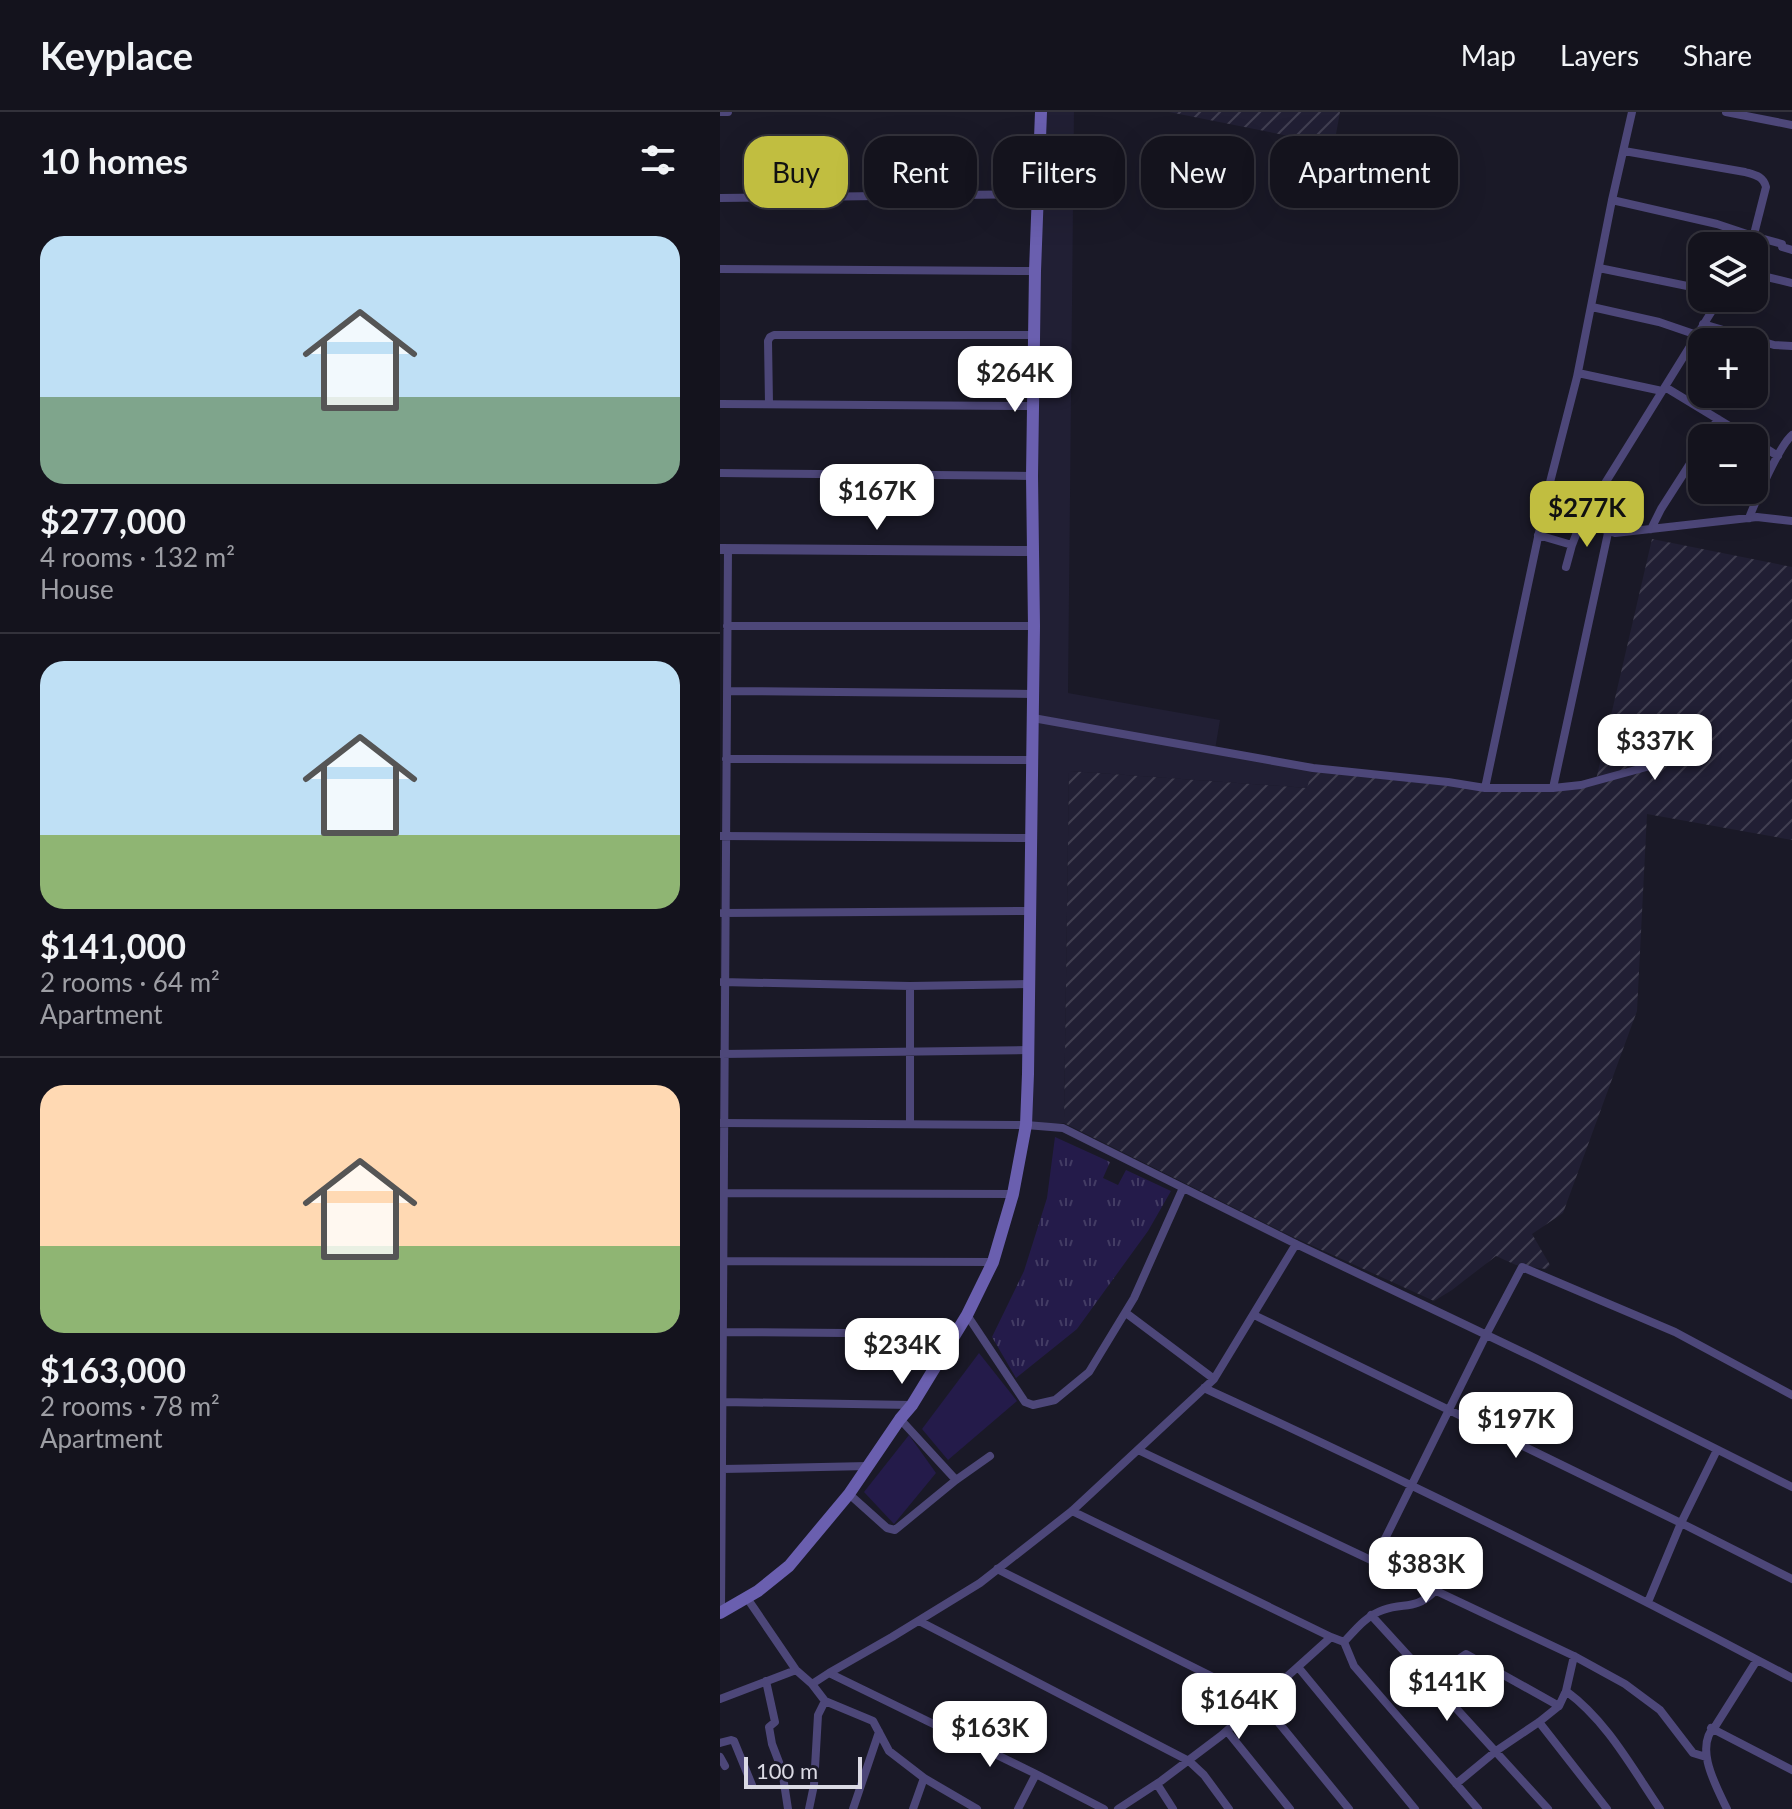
<!DOCTYPE html>
<html lang="en">
<head>
<meta charset="utf-8">
<style>
  :root { --surface:#14131d; --page:#21202a; --text:#f1f3f6; --muted:#9d9ea4; --line:#33323b; --accent:#c1be40 }
  body { margin:0; font-family:Lato,sans-serif; background:var(--page); color:var(--text); height:100vh; display:flex; flex-direction:column; font-size:30px; white-space:nowrap }
  * { box-sizing:border-box; margin:0 }
  p { font-size:26px; color:var(--muted) }
  .icon { flex:none; width:44px; height:44px; fill:none; stroke:currentColor; stroke-width:2; stroke-linecap:round; stroke-linejoin:round }
  .map { position:relative; flex:1; overflow:hidden }
  .drawer { display:flex; flex-direction:column; background:var(--surface); width:720px }
  .drawer>* { flex:none }
  .banner { position:absolute; left:24px; top:24px; width:760px; height:72px; display:flex; gap:16px }
  .buttons { position:absolute; left:968px; top:120px; display:grid; gap:16px }
  .buttons a { display:grid; place-items:center; width:80px; height:80px; border-radius:16px; background:var(--surface); box-shadow:0 8px 32px #0002,0 0 0 2px var(--line); font-size:40px }
  .scale { position:absolute; left:24px; bottom:20px; width:118px; box-sizing:border-box; padding-left:8px; border:4px solid #dbdae4; border-top:0; font-size:22px; line-height:28px; white-space:nowrap; color:#dbdae4; -webkit-text-stroke:6px #1a1927; paint-order:stroke }
  .price { position:absolute; translate:-50% -68px; padding:0 18px; border-radius:16px; background:#fff; color:#222; font-size:26px; line-height:52px; filter:drop-shadow(0 2px 4px #0008) }
  .price::after { content:''; position:absolute; left:50%; top:48px; width:24px; height:18px; margin-left:-12px; background:inherit; clip-path:polygon(0 0,100% 0,50% 100%) }
  .price.on { background:var(--accent); color:#111 }
  ul { padding:0; list-style:none }
  li { display:grid; align-content:center; gap:16px; height:424px; padding:0 40px }
  li+li { border-top:2px solid var(--line) }
  li span { display:grid; place-items:center; height:248px; border-radius:24px; color:#555 }
  li>.icon { margin-inline-start:auto }
  span .icon { width:144px; height:144px; fill:#fffc; stroke-width:1 }
  li b { font-size:34px }
  h2 { display:flex; justify-content:space-between; align-items:center; height:96px; padding:0 40px; font-size:34px }
  .pill { padding:0 28px; border-radius:24px; background:var(--surface); box-shadow:0 8px 32px #0002,0 0 0 2px var(--line); font-size:28px; line-height:72px }
  .pill.on { background:var(--accent); color:#111 }
  header { display:flex; align-items:center; gap:48px; box-sizing:border-box; height:112px; padding:0 40px; background:var(--surface); border-bottom:2px solid var(--line) }
  header strong { font-size:38px }
  nav { display:flex; gap:44px; margin-inline-start:auto; font-size:28px }
  main { display:flex; flex:1; min-height:0 }
  .map>svg:first-child { display:block }
</style>
</head>
<body>
<header>
<strong>Keyplace</strong>
<nav><a>Map</a><a>Layers</a><a>Share</a></nav>
</header>
<main>
<section class="drawer">
<h2>10 homes<svg class="icon" aria-label="filters" viewBox="0 0 24 24"><path d="M4 7h16M4 17h16"/><circle cx="9" cy="7" r="2"/><circle cx="15" cy="17" r="2"/></svg></h2>
<ul>
<li><span style="background:linear-gradient(#bfe0f5 65%,#7fa58c 0)"><svg class="icon" aria-label="home" viewBox="0 0 24 24"><path d="M3 11l9-7 9 7M6 9v11h12V9"/></svg></span><div><b>$277,000</b><p>4 rooms · 132 m²</p><p>House</p></div></li>
<li><span style="background:linear-gradient(#bfe0f5 70%,#8fb573 0)"><svg class="icon" aria-label="home" viewBox="0 0 24 24"><path d="M3 11l9-7 9 7M6 9v11h12V9"/></svg></span><div><b>$141,000</b><p>2 rooms · 64 m²</p><p>Apartment</p></div></li>
<li><span style="background:linear-gradient(#ffd9b3 65%,#8fb573 0)"><svg class="icon" aria-label="home" viewBox="0 0 24 24"><path d="M3 11l9-7 9 7M6 9v11h12V9"/></svg></span><div><b>$163,000</b><p>2 rooms · 78 m²</p><p>Apartment</p></div></li>
</ul>
</section>
<div class="map">
<svg width="1072" height="1697" viewBox="0 0 1072 1697">
  <defs>
    <pattern id="industrial-furrows" width="10" height="10" patternUnits="userSpaceOnUse" patternTransform="scale(2)"><rect width="10" height="10" fill="#211f34"/><path d="M-1 1l2-2M0 10L10 0M9 11l2-2" fill="none" stroke="#413f51"/></pattern>
    <pattern id="grass-tufts" width="24" height="20" patternUnits="userSpaceOnUse" patternTransform="scale(2)"><rect width="24" height="20" fill="#241b4a"/><path d="M3 7l-1-3M5 7V3M7 7l1-3M15 17l-1-3M17 17v-4M19 17l1-3" fill="none" stroke="#433c64"/></pattern>
  </defs>
  <rect width="100%" height="100%" fill="#1a1927"/>
  <path fill="#211f34" d="M321,0H354L348,581L500,608L495,638L593,656L588,676L349,659L344,1011L306,1013Z"/>
  <path fill="url(#industrial-furrows)" d="M449,0H620L614,33Z
    M932,427L1072,455V728L927,702L917,899L843,1101L812,1122L830,1153L826,1157L796,1153L776,1144L732,1178L714,1189L571,1124L344,1011L349,659L587,676L593,656L728,670L833,676L876,668Z"/>
  <path fill="url(#grass-tufts)" d="M335,1025L390,1050L383,1066L398,1073L406,1058L451,1079L428,1119L357,1217L296,1266L272,1225L304,1159L327,1086Z"/>
  <path fill="#241b4a" d="M259,1241L297,1289L228,1348L202,1317Z
    M189,1323L216,1361L174,1412L144,1380Z"/>
  <g fill="none" stroke-linecap="round" stroke-linejoin="round">
    <path stroke="#4d4779" stroke-width="8" d="M0,0H8
      M1006,0L1072,13
      M904,39L1025,60C1035,63 1043,64 1046,75L1031,134
      M0,86L318,82
      M892,88L997,112L1033,124L1062,132V135L1072,138
      M879,156L982,177
      M0,157L315,159
      M1034,162L1072,171
      M872,195L939,210L977,223
      M983,212L1054,233L1072,234
      M858,261L942,279
      M945,275L1029,326
      M0,292L314,294
      M49,292L48,229L50,225L54,223H315
      M986,326L998,307
      M1034,329L1058,344
      M0,361L312,364
      M1029,406C1036,388 1059,334 1072,323
      M861,410L895,421L1037,405L1072,409
      M931,417L941,397L982,333
      M818,423L852,433
      M846,455L852,433L861,410L1000,186
      M7,514H314
      M7,579L313,582
      M313,606L593,656L728,670L765,676H833L861,673L930,654L976,629
      M6,647L312,648
      M765,676L828,378L857,265L892,88L912,0
      M833,676L888,421
      M0,724L311,726
      M2,801L309,799
      M2,870L190,874L309,872
      M190,874V1012
      M1,942L308,938
      M0,1011L306,1013L343,1016L576,1132L817,1247L1072,1375
      M2,1081L293,1082
      M3,1149L273,1150
      M406,1201L494,1267
      M247,1203L305,1290L313,1293L335,1288L369,1260L414,1186L463,1076
      M534,1203L961,1411L1072,1467
      M3,1220L236,1222
      M484,1276C683,1367 879,1464 1072,1566
      M3,1290L192,1293
      M180,1307L236,1368
      M418,1338L854,1544L905,1572L940,1598L973,1641L986,1645
      M2,1357L148,1354
      M129,1382L167,1416L175,1418L236,1368L270,1344
      M352,1399L611,1525L624,1530L634,1554L758,1697
      M654,1449L766,1223L802,1155L955,1220L1072,1283
      M277,1457L541,1589L629,1697
      M27,1486L76,1558L92,1572L105,1589L153,1609L169,1639L204,1666L257,1697
      M928,1490L961,1411L997,1338
      M1,1500L8,437
      M651,1503L828,1697
      M199,1509L469,1649L484,1663L509,1697
      M624,1530C636,1517 646,1504 663,1498C686,1490 694,1499 715,1479
      M578,1555L695,1697
      M109,1561L172,1525L260,1471L352,1399L494,1267L576,1132
      M708,1567L746,1542L839,1594
      M46,1569L55,1610L49,1615L52,1632L62,1658L68,1697
      M92,1572L109,1561L316,1662L384,1697
      M846,1579C887,1609 912,1656 940,1697
      M0,1587L76,1558
      M819,1610L887,1697
      M991,1616L1072,1658
      M507,1619L570,1697
      M0,1631L11,1628L14,1629L32,1673
      M0,1645L5,1654
      M437,1672L453,1697
      M736,1672L776,1639L819,1610L839,1594L846,1579L854,1544
      M89,1697L94,1673L98,1603L105,1589
      M133,1697L159,1620
      M193,1697L204,1666
      M298,1697L316,1662
      M398,1697L441,1669L502,1623L611,1525
      M1007,1697C996,1674 973,1634 996,1613L1037,1548"/>
    <path stroke="#4d4779" stroke-width="10" d="M0,437L313,439"/>
    <path stroke="#6a5faf" stroke-width="12" d="M0,1501L38,1479L69,1454L129,1382L180,1307L192,1293L247,1203L273,1150L293,1082L306,1013L308,962L314,514L312,364L315,159L321,0"/>
  </g>
</svg>
<div class="buttons">
<a><svg class="icon" aria-label="layers" viewBox="0 0 24 24"><path d="M12 4l9 5-9 5-9-5zM3 14l9 5 9-5"/></svg></a>
<a>+</a>
<a>−</a>
</div>
<div class="scale">100 m</div>
<b class="price" style="left:295px;top:302px">$264K</b>
<b class="price" style="left:157px;top:420px">$167K</b>
<b class="price on" style="left:867px;top:437px">$277K</b>
<b class="price" style="left:935px;top:670px">$337K</b>
<b class="price" style="left:182px;top:1274px">$234K</b>
<b class="price" style="left:796px;top:1348px">$197K</b>
<b class="price" style="left:706px;top:1493px">$383K</b>
<b class="price" style="left:727px;top:1611px">$141K</b>
<b class="price" style="left:519px;top:1629px">$164K</b>
<b class="price" style="left:270px;top:1657px">$163K</b>
<div class="banner">
<a class="pill on">Buy</a>
<a class="pill">Rent</a>
<a class="pill">Filters</a>
<a class="pill">New</a>
<a class="pill">Apartment</a>
</div>
</div>
</main>
</body>
</html>
